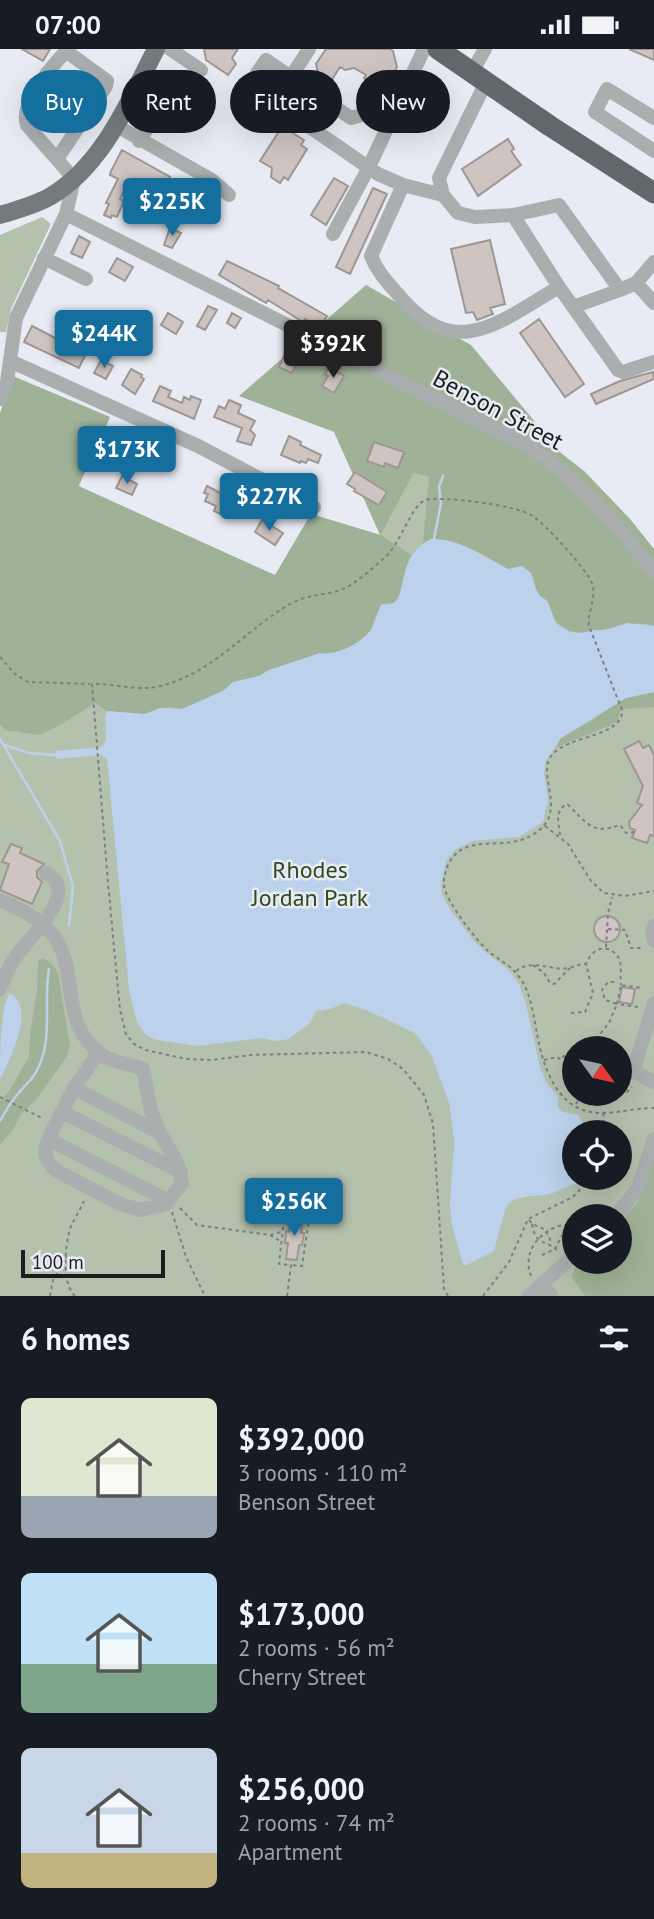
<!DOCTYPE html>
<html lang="en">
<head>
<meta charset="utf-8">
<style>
  :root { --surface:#171b24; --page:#20242c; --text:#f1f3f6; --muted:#9ea1a6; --accent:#156f9e }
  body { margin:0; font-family:"PT Sans",sans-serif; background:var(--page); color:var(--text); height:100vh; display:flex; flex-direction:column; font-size:26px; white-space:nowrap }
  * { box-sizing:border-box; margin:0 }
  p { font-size:23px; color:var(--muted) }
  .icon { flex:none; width:38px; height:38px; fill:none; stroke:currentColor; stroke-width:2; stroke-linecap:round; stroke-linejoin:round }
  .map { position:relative; height:1247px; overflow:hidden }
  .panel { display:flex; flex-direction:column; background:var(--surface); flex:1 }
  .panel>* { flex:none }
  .top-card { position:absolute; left:21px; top:21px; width:612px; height:63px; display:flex; gap:14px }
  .needle { width:46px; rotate:123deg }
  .controls { position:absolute; left:562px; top:987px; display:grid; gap:14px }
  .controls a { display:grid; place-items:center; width:70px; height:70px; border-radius:50%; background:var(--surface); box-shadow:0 7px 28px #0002; font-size:35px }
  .scale { position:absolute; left:21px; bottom:18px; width:144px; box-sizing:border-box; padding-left:7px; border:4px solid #1b1c1f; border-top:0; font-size:19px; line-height:24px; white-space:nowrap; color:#1b1c1f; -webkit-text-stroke:5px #e8ebf3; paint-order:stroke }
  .price { position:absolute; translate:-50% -60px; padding:0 16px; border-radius:7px; background:var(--accent); color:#fff; font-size:23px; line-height:46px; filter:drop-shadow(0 2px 4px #0008) }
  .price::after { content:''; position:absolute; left:50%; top:42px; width:21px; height:16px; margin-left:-10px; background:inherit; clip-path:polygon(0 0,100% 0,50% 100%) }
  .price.on { background:#222; color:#fff }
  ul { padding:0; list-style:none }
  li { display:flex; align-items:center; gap:21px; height:175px; padding:0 21px }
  li span { display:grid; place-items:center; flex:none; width:196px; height:140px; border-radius:10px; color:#555 }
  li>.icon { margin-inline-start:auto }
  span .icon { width:84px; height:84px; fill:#fffc; stroke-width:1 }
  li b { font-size:30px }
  h2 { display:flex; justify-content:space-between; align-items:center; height:84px; padding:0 21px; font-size:30px }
  .chip { padding:0 24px; border-radius:32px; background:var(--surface); box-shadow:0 7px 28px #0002; font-size:24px; line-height:63px }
  .chip.on { background:var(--accent); color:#fff }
  .status { display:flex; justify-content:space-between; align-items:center; height:49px; padding:0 35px; background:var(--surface); direction:ltr }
  .status svg { height:19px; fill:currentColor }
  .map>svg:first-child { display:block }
</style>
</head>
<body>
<div class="status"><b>07:00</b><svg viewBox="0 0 49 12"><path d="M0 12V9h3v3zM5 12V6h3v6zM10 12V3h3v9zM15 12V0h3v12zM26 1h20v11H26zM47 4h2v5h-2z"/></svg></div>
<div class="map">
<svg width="654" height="1247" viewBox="0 0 654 1247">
  <rect width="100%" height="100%" fill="#e8ebf3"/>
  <path fill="#b4c1ad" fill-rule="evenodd" d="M42,168L51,175L11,260L6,283H0V186Z
    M0,364L110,368L79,437L275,527L311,465L381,486L414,424L584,422L629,469L654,500V1247H0ZM574,999H620V1045H574ZM574,1083H620V1129H574ZM574,1167H620V1213H574Z"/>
  <path fill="#9fb196" d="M366,236L471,296L561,404L584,422L629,469L654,500V577C623,566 585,597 560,576C551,570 553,561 548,553C547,551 541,547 539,546C535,542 536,535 533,531C529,526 521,522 516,518L508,521C486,507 449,482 423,494L429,428L414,424L381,486L411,506C403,521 405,543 394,554H387C384,558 379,563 376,567C373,572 373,578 370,582C359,595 336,607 320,605L269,621L259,627L234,633L223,642L182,660L168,658L145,665L107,662L95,654L62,675L39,686L5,681L0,675V364L13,327L110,368L78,437L275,526L311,465L380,486L334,383L239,347Z
    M654,643V658L625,660L620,662L618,671L609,677L557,698L561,689L594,670L616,654L626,649Z
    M43,909L53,916L58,924L70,997L67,1007L36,1051L22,1064L12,1082L0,1096V1052L8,1044L29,1008L30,986L37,942L38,912Z
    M654,1111V1247H585L572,1228L575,1217L579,1213H620V1173L637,1154Z"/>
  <path fill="#bcd1eb" d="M431,490C457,489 486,508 508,520L522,517L531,524L536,540L540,547L547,552L556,574L570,583L582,584L594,581H606L627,574L654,577V643L626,649L561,689L545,713L544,724L548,751L543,773L519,788L473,792L456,800L446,812L441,837L442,845L449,859L474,892L489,906L508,920L519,935L526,955L540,1018L546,1033L558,1048V1059L563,1063L579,1066C580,1076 593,1081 603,1083H574V1129H617L612,1134C600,1136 590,1135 579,1135C569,1135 562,1141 553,1144C537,1149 518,1144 506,1157L494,1202L467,1216H463L452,1176L450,1155L454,1094L450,1057L432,1007L415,984L366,961L344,954L331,960L316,962L310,974L289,990L277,992L261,989L198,997L157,991L146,986L137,974L129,940L107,710L101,706L56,710L55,702L101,698L106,692L105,667L107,662L145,665L160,659L182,660L223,642L233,633L259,627L269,621L320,604C336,607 360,595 371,581C376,574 376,563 382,555C386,555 390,556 393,554C407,549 396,507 431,490Z
    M10,944C37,960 9,1011 0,1031C0,1011 0,955 10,944Z
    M620,1087L625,1090L633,1101C626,1109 626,1117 620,1125Z"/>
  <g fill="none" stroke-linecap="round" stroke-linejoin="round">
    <path stroke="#bcd1eb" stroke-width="2.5" d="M434,490L441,454L439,438L443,427
      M0,690L60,792L73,838L69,876
      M5,696L29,704L55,706
      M0,1072C6,1061 13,1050 22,1040C26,1035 33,1030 36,1023C54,992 43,954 49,920"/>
  </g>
  <path fill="#cec5c2" stroke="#9e9693" stroke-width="2" d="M22,0H50L43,12Z
    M204,0H238L232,9L236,15L228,26L206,11Z
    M326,0H390L393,2L397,18L382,41L364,29L366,26L354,19L345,21L340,18L329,35L319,28L316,15Z
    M629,0H654V11Z
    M62,35L80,44L74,54L80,58L73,69L66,64L59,74L45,65L48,61L39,55L47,41L55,46Z
    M286,80L304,91L301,96L307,100L288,131L284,128L280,134L271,128L272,119L260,112L280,81L283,83Z
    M508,90L514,100L511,102L521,116L478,147L462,120Z
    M122,101L170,128L157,152L127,135L120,150L124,152L117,168L112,166L111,169L104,166L109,155L106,154L118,130L110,126L111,122Z
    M334,129L348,137L326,176L311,166Z
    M373,139L387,145L350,225L336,218Z
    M170,179L181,184L172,199L164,196Z
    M79,187L90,193L82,209L71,204Z
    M490,191L505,255L490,259L493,265L477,271L473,263L466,264L451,200Z
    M117,209L133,218L125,232L109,223Z
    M227,212L279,237L278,239L327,267L320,278L305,270L303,273L268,251L266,254L219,226Z
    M208,257L217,261L205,281L197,277Z
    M168,264L183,273L176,285L161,276Z
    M232,264L241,269L235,279L227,274Z
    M539,270L584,335L565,348L520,284Z
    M32,277L63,293L66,286L89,298L79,319L24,293Z
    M289,296L302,303L292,324L279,318Z
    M101,311L113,317L106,330L94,324Z
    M329,318L344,327L334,344L322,337L328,327L325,325Z
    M131,320L142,326L141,328L144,330L135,345L122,336Z
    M653,323L654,330L596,355L591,345L620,332Z
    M160,337L171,342L168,348L182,354L184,348L190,351L191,347L201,351L194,370L153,352Z
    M229,351L241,356L238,364L255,372L250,381L255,386L251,396L237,392L242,379L214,368L219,357L225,360Z
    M289,387L301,393L300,396L321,406L318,414L308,410L306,414L301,412L300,414L281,406Z
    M374,393L404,403L398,419L385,414L384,418L367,412Z
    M135,396L152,405L144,421L127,413Z
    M355,423L387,443L379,456L354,442L355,440L347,435Z
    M122,427L137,435L132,446L116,439Z
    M207,437L228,448L223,466L214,462L216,457L205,452L208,445L204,444Z
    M262,471L283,484L275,496L255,483Z
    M639,692L643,699L649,696L654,706V787L650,786L647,794L632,789L635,781L630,779L629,773L642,756L637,754L643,737L624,700Z
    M11,795L22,799L20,804L44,815L37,822V828L42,833L32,855L0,841L9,815L2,813Z
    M594 880a13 13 0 1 1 26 0a13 13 0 1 1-26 0Z
    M622,938L635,940L632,955L619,953Z
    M291,1167L303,1168L301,1184H304L302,1196H299L297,1211L286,1210L288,1194H285L286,1182L289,1183Z"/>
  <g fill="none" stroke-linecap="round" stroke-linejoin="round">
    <path stroke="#7d7f84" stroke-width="2" stroke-dasharray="3.5 3.5" stroke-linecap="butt" d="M0,608L16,626L28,633L90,635
      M545,777L568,795L591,832L604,844L625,847L654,842
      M560,786C559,774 554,762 567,755C586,772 591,787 620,776L626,784L635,783
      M608,880L625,881L631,899H641
      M606,898L608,865L612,848
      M533,916L544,924L550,934L554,935L570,919
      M516,922C533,909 550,922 568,919C574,918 579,915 585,915
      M638,958L617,955L621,936L641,939
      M571,964L585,963L593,944L586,915C590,905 597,898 608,900C626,908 619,921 621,936
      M584,989L590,993L595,991L609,974L617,955L605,951L602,941L608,933H618
      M581,999H600
      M574,1004C565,1016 566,1025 570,1038H574
      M620,1005H621
      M562,1008L574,1003
      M544,1011L557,1008L566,1015
      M620,1040L627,1043L632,1038
      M0,1048L42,1069
      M576,1055L582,1045
      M603,1064L605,1083
      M180,1159L197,1176L270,1186L281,1183
      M172,1163L186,1208L205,1247
      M529,1171C539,1183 547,1173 551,1195
      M532,1175C535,1197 546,1190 559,1203
      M270,1186L280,1192
      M542,1206L555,1200L562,1186
      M531,1227C520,1199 547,1174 574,1175
      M50,1247L53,1231L67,1207
      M75,1247C61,1234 65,1194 71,1177C75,1169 80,1161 84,1152
      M287,1247L291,1216L279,1215L285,1161L310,1164L302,1217L291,1216
      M448,1247L444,1240L433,1075L424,1046L403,1020L388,1010L366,1003L251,1006L211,1011L187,1010L145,1001L134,995L126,985L120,961L108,834L92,635C113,634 135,642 156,638C213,626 245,580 292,554C308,546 322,546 338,542C354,537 370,521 382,511C402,495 409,459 425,451C445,447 514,456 531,466C544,473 587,521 592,534C597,550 587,562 589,577L622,661C624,688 567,686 551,707C535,730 575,769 524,790C499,800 462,785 448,816C445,823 443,830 444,837C446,852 476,891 488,902C499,911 512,917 520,929C532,946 534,971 538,990C545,1024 560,1064 601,1064C619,1064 636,1059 654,1059
      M483,1247L509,1213L528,1170L573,1148L591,1129"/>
    <path stroke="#aaaeaf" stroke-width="14" d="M170,0L201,21
      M472,23L485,0
      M291,28L309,0
      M373,50L362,66L351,69L266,11L249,36L378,125L403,136L443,146L458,164L475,168L513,166L559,156L620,241L636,234L654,213
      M654,69L607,40L595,63L654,102
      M115,76L212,131L229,146
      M139,92L170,44
      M57,110L106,37L107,32L66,2L67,0
      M403,136L371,207C378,225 390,236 403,251C458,313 502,271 559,238
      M443,146L439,129L486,33
      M66,165L532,399C579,433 618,476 654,523
      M513,166L559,238L618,321L623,323L654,313
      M333,185L369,118L424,0
      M44,209L86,230
      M636,234L654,254
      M573,258L620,241
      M10,312L198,397L314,458
      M0,350L7,333L16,269L66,165L74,130L27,76C19,53 51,19 66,2
      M0,851C20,860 46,872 57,892C79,930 59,975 102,1006C115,1015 129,1014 143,1020L151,1062L160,1084
      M654,877L652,882L654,892
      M0,940C4,930 8,919 14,910C27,890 83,842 46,824
      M654,1033L635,1023L634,1020L654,954
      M74,1039L160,1084L177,1113L182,1134L166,1155L141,1161L120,1155L59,1123C46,1115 42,1104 48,1090L74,1039L99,1003
      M62,1063L181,1123
      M48,1090L169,1152
      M616,1167L638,1139L654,1090
      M541,1235L552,1247
      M529,1247L574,1206"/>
    <path stroke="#747b7d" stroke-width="18" d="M0,166C16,161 36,156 51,147C103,116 129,52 156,0"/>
    <path stroke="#60686b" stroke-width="21" d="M438,0L550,77L654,144"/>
  </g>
  <g text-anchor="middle" stroke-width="5" stroke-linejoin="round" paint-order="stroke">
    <g font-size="24" fill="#1b1c1f" stroke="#e8ebf3">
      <text transform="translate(498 361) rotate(28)" y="8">Benson Street</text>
    </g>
    <g font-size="24" fill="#2f491f" stroke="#e8ebf3">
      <text x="310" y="829">Rhodes<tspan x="310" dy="28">Jordan Park</tspan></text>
    </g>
  </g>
</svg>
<div class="controls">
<a><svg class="needle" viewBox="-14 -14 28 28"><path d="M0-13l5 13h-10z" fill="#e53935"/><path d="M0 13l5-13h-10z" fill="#9ea1a6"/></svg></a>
<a><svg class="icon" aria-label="locate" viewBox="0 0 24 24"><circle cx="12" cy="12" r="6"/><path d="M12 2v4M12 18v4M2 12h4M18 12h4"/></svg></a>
<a><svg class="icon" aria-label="layers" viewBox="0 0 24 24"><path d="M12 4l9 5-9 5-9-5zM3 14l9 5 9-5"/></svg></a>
</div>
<div class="scale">100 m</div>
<b class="price" style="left:172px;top:189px">$225K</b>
<b class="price" style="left:104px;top:321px">$244K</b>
<b class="price on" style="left:333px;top:331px">$392K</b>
<b class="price" style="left:127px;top:437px">$173K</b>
<b class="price" style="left:269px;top:484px">$227K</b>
<b class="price" style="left:294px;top:1189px">$256K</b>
<div class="top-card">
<a class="chip on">Buy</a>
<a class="chip">Rent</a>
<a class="chip">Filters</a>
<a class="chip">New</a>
</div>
</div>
<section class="panel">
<h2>6 homes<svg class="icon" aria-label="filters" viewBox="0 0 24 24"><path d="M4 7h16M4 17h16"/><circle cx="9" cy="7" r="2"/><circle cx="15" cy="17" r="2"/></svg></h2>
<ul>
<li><span style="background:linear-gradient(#dfe7d0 70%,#9aa5b1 0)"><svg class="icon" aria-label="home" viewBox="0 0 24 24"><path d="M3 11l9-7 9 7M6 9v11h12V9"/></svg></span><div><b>$392,000</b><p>3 rooms · 110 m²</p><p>Benson Street</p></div></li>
<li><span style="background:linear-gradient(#bfe0f5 65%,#7fa58c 0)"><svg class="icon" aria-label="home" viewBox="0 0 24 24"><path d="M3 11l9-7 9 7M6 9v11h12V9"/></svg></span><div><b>$173,000</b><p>2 rooms · 56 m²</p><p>Cherry Street</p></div></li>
<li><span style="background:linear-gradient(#c9d6e8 75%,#c2b280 0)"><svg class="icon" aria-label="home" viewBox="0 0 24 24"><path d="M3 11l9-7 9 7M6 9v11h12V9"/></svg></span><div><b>$256,000</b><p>2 rooms · 74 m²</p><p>Apartment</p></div></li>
</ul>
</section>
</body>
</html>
